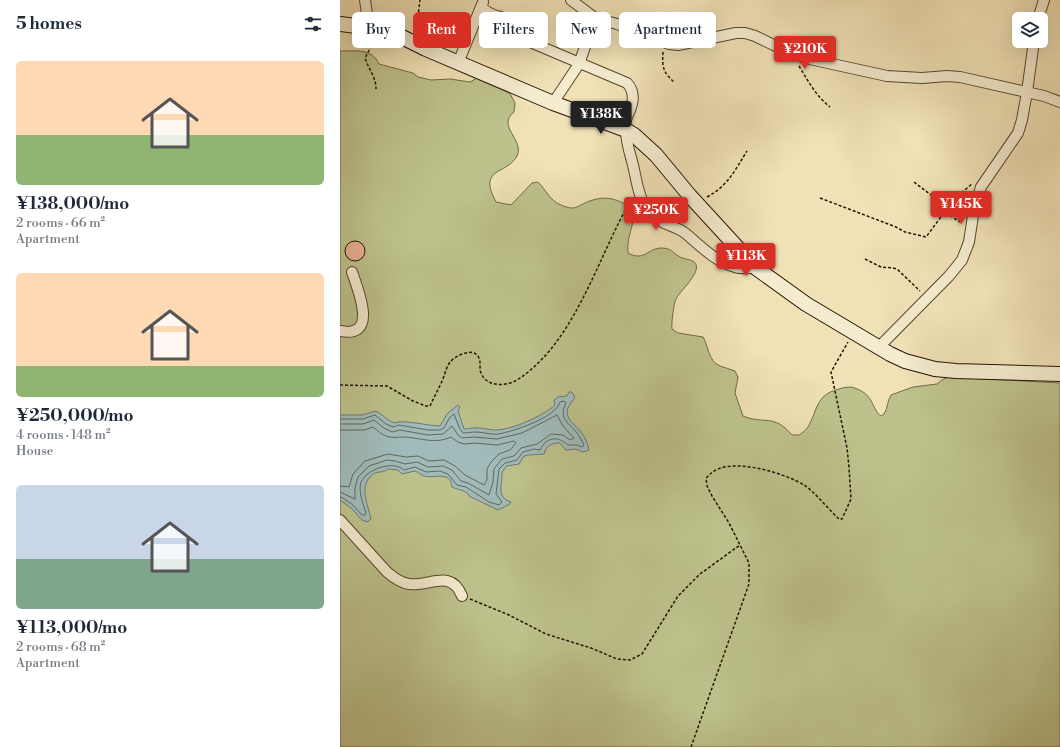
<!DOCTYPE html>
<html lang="en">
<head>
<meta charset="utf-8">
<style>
  :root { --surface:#fff; --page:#f6f6f7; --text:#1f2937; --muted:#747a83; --accent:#d93025 }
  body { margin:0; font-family:"Libre Bodoni",serif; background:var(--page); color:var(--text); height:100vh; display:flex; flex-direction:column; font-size:15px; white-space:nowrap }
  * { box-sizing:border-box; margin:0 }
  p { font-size:13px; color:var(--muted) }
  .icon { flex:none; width:22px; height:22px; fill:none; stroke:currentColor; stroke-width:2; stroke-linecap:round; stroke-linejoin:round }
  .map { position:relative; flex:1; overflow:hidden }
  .panel { display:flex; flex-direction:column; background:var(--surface); width:340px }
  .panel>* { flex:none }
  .guide { position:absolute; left:12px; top:12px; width:380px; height:36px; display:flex; gap:8px }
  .controls { position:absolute; left:672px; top:12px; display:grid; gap:8px }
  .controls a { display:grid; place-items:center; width:36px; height:36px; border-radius:6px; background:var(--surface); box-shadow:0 4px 16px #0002; font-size:20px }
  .price { position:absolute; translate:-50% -34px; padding:0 9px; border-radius:4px; background:var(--accent); color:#fff; font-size:13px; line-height:26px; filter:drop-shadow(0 1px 2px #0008) }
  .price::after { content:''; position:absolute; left:50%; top:24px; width:12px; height:9px; margin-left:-6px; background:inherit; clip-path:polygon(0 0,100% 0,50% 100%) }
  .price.on { background:#222; color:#fff }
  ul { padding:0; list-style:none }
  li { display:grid; align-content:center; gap:8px; height:212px; padding:0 16px }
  li span { display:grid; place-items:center; height:124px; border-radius:6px; color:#555 }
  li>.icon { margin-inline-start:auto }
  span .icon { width:72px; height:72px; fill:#fffc; stroke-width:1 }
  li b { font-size:17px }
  h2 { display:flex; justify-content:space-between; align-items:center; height:48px; padding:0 16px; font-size:17px }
  .tag { padding:0 14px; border-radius:6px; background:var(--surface); box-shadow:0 4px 16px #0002; font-size:14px; line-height:36px }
  .tag.on { background:var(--accent); color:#fff }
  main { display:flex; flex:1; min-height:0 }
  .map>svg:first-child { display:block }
</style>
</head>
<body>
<main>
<section class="panel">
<h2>5 homes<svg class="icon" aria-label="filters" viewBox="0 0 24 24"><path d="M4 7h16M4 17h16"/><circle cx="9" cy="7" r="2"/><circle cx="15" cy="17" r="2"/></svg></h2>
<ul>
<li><span style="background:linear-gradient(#ffd9b3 60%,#8fb573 0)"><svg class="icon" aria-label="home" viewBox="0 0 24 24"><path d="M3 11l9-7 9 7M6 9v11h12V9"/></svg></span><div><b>¥138,000/mo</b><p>2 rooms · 66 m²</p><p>Apartment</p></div></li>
<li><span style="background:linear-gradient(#ffd9b3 75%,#8fb573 0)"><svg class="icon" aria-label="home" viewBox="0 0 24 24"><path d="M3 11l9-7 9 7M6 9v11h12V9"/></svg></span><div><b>¥250,000/mo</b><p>4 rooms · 148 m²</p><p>House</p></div></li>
<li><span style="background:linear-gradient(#c9d6e8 60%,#7fa58c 0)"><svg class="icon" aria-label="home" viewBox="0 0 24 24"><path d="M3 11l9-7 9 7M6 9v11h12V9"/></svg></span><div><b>¥113,000/mo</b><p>2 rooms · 68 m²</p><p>Apartment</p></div></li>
</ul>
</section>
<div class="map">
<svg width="720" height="747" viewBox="0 0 720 747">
  <rect width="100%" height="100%" fill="#f0e1b6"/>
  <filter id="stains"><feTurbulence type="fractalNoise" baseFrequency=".005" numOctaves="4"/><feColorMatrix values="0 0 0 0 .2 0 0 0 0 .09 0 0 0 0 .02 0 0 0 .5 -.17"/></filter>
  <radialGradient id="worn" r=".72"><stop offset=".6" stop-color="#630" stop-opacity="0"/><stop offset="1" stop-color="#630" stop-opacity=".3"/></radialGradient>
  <path fill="#bdc28c" stroke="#706a46" d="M0,51C16,51 32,48 39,64L73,73L78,77L91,80L110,79L130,82L137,78L169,92L175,103L174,112C156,126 185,140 177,156C167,175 137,167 156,202L171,205L192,183L198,182C207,191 209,200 221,205C237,212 237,205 250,201C266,195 280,199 293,210C295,226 286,237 288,253C305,262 307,248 322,248C334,248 334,257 346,259C373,263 340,290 336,299C334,302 331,324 332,329L338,333L363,337C369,347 368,361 380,366C385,368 390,369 395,371L398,377L395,393L403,416C425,425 433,413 452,435H459C462,433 466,430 468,427C478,410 475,395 499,389C505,387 512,386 517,389C534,395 532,410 541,416L544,414C548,408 547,401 551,395L573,387L597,384L602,380L608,377L720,383V747H0Z"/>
  <path fill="#a0bbba" stroke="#6e7870" d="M229,392H232L235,397C233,401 229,405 228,408C224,419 236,425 241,432C245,438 248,443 249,450L243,452L236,449L226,450L220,443C212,443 206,445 204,454C197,455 191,454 184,456L179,464L167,466L162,472C163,484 155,497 171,502L170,504L158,510L129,496C127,490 118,490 112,487C111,470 93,479 84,476C81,475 78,472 75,471L62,474L58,470L48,469C44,473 38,471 33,474C18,486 28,504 31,519L27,522L22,520L11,508L0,500V415H22L36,411C43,415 47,420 54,423C63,419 88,426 100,426L107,414L118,405L120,407L118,411L124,429C128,429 130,428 133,428C141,427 148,430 155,430C172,430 203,416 215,405L214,400L218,397L227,396Z"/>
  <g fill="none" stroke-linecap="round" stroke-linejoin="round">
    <path stroke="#62675d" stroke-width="1" d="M0,419H23L35,415L46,424L53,427L59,425L88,430H100L104,428L110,417L114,414L119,427L123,433C128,433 131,432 136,432C143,432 151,435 158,434C172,432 217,417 220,402L224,401L226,403C218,419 229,423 237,433C240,437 242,441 244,445L242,447L237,445H228C218,436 207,436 200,450L194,449L183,452L177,460L165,463L159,469L156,494L162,502L159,505L149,502L126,487L117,485L108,474L100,471L86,472L75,467L64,470C53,460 27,469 21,482C18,491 23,504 26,513L25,515H22L13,505L3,498L0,497
      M0,424H23L34,420L44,428L52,432L60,430L88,435L103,434L112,426L118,435L122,438L134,437L157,439L182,433L217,415L223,426L234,438L230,440L223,435L211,434L197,444L181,448L174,456L162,459L154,469L153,482L149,495L128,483L121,481L112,470L103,466L88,467L77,462L65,464L55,461L47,460L29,466L18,477L15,488V499L0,492
      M0,430H24L33,427C38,431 42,435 49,437C54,438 57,437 62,437C79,437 94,445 111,437L118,442L124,444L135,443L157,445L174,441L176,443L170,450L159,454L151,462L147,469V480L144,485L125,475L115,466L104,460L89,461L78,456L66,457L48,454L25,461L13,474L9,487L0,486"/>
  </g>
  <path fill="#e7af90" stroke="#241300" d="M5 251a10 10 0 1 1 20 0a10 10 0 1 1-20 0Z"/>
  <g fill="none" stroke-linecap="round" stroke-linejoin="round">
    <g stroke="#57462e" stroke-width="12">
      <path id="street" d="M25,0L29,28
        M231,0L255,18L277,24L329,44L338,45L396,33H405L415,36L448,52L465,58L547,76L582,78L607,76L620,77L704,96L720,102
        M142,7C148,16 162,16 171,21C180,26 181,37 190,42L287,83C300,97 288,114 282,128
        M698,19L704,0
        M118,63L143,2
        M213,103L239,64L255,18
        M286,130C286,143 290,153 293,165C298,186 298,202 315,217C323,225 336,226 345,233C361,246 374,261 395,267C401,269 409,268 416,268
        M0,331C39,339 18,290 12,272
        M538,348L609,276L622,260L629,242L634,209L641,187L678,133L682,120L687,92L694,41
        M0,520L47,572C54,578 61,583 69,584C89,587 111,568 122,596"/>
    </g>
    <g stroke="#241300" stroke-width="16">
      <path id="secondary" d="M0,24L40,29L60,36L86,49L213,103L286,130L294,135L316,155L350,196L416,268L466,304L550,354L565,361L595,369L616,371L720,374"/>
    </g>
    <path stroke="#241300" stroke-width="1.5" stroke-dasharray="3 2" stroke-linecap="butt" d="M76,32L80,0
      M34,41L25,58C29,70 36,77 36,89
      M323,52C322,68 323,72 335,83
      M459,66C468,81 476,96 490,107
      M574,182L608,208L612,217L622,223
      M367,197C388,186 395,170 407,151
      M480,198L556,227L565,232L586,237L615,198L632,184
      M525,259L541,267L553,268L557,269L580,291
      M0,385L47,386L73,401L86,406H90C94,397 99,388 103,379C105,373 107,366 110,362C115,356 134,346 139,358C141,362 139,368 141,373C147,388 168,387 180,378C236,340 258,256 291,200
      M130,599L169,615L206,634L251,648L277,659L290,660L302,654L338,596L360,574L400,545
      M351,747L409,584V563L389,523L372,496L367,486L366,478C370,474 373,471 378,469C400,460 444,473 464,485C475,492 489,510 499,519H502L511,499L509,467L507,448L491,372L508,342"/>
    <use href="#street" stroke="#f5ecd0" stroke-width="10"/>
    <use href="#secondary" stroke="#f5ecd0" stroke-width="14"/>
  </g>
  <rect width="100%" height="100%" filter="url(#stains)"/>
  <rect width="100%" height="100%" fill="url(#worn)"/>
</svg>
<div class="controls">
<a><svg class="icon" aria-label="layers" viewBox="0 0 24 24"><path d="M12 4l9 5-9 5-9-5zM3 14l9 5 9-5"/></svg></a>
</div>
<b class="price" style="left:465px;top:70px">¥210K</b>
<b class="price on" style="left:261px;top:135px">¥138K</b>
<b class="price" style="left:621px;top:225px">¥145K</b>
<b class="price" style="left:316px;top:231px">¥250K</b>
<b class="price" style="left:406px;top:277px">¥113K</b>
<div class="guide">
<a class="tag">Buy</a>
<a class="tag on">Rent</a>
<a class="tag">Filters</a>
<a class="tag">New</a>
<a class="tag">Apartment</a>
</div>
</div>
</main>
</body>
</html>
